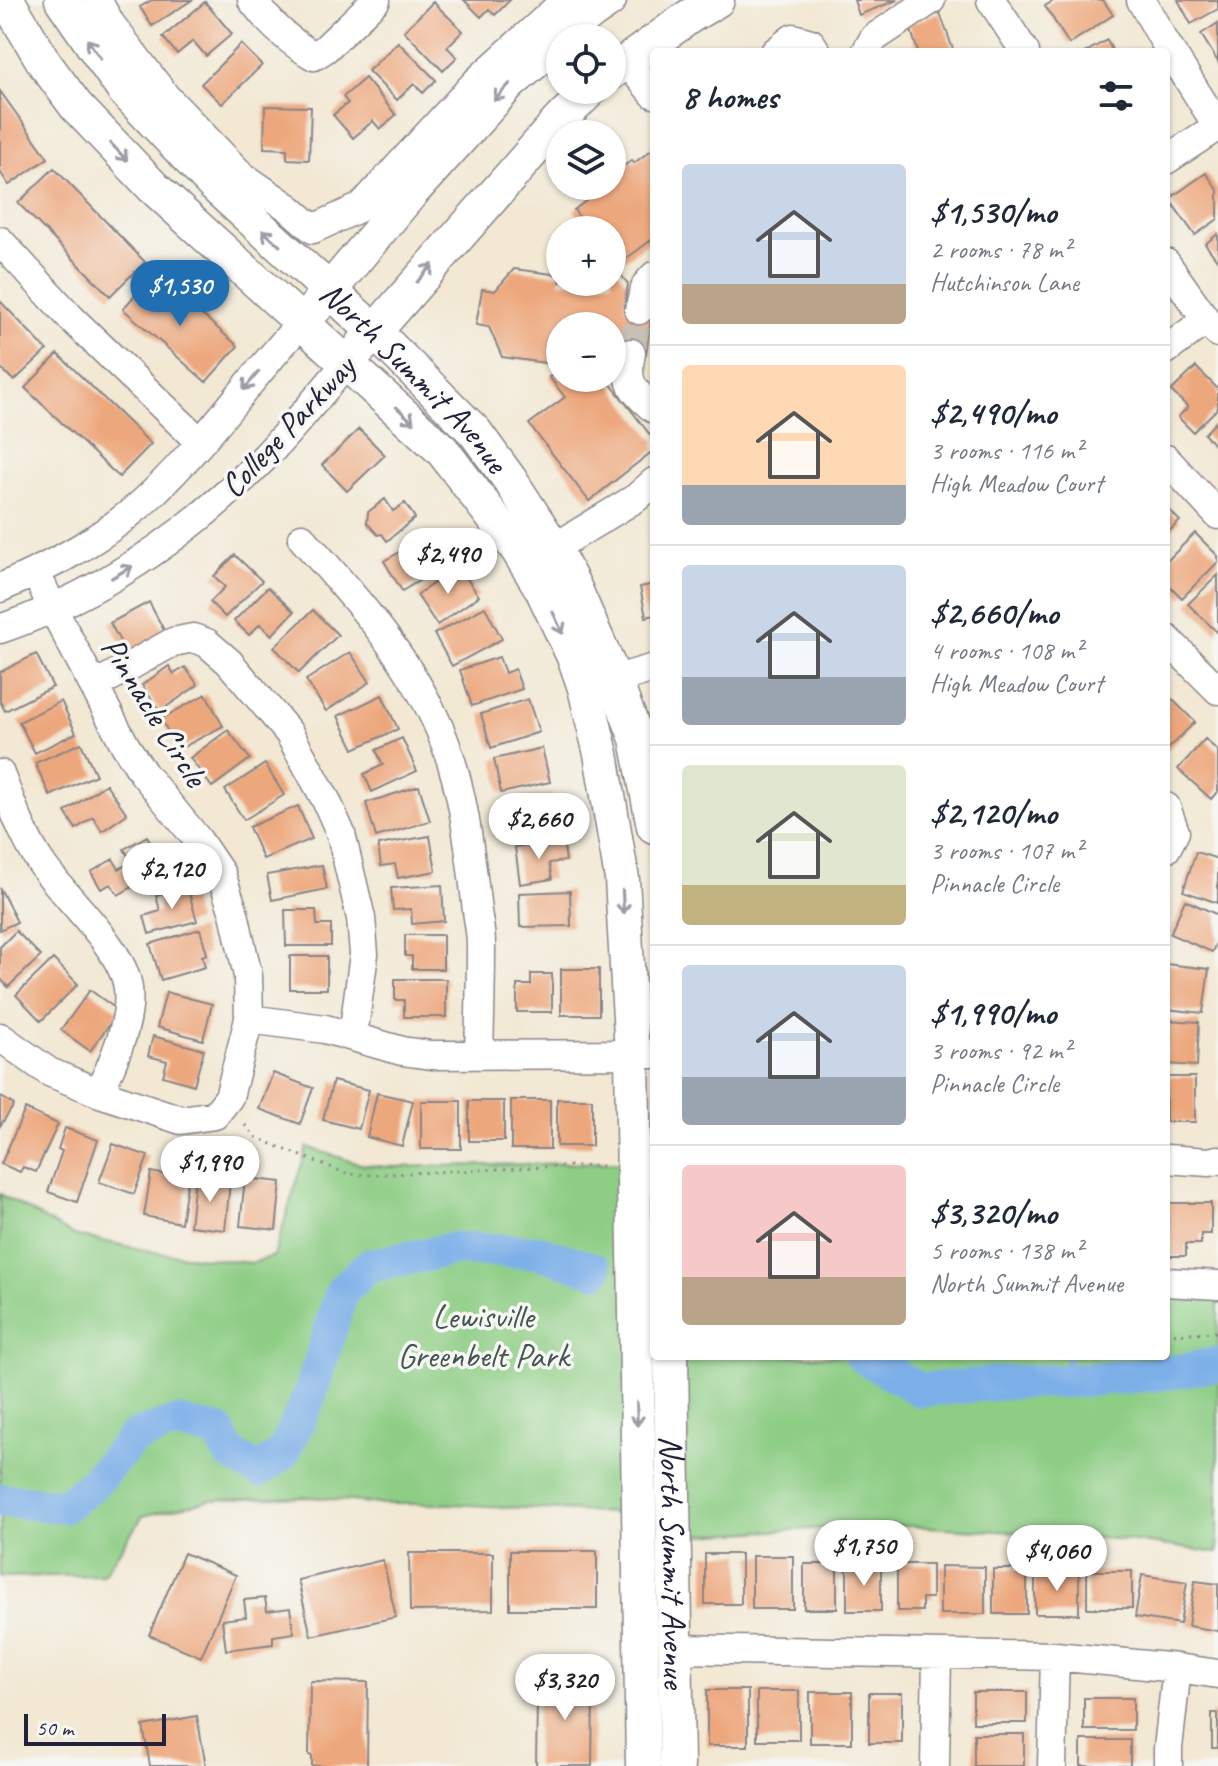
<!DOCTYPE html>
<html lang="en">
<head>
<meta charset="utf-8">
<style>
  :root { --surface:#fff; --page:#f2f2f3; --text:#1f2937; --muted:#747a83; --line:#e0e1e3; --accent:#1f6fb2 }
  body { margin:0; font-family:Caveat,sans-serif; background:var(--page); color:var(--text); height:100vh; display:flex; flex-direction:column; font-size:30px; white-space:nowrap }
  * { box-sizing:border-box; margin:0 }
  p { font-size:26px; color:var(--muted) }
  .icon { flex:none; width:44px; height:44px; fill:none; stroke:currentColor; stroke-width:2; stroke-linecap:round; stroke-linejoin:round }
  .map { position:relative; flex:1; overflow:hidden }
  .side { position:absolute; left:650px; top:48px; width:520px; height:1312px; display:flex; flex-direction:column; background:var(--surface); border-radius:8px; box-shadow:0 2px 6px #0004 }
  .side>* { flex:none }
  .controls { position:absolute; left:546px; top:24px; display:grid; gap:16px }
  .controls a { display:grid; place-items:center; width:80px; height:80px; border-radius:50%; background:var(--surface); box-shadow:0 2px 6px #0004; font-size:40px }
  .scale { position:absolute; left:24px; bottom:20px; width:142px; box-sizing:border-box; padding-left:8px; border:4px solid #22223b; border-top:0; font-size:22px; line-height:28px; white-space:nowrap; color:#22223b; -webkit-text-stroke:6px #f6f6f2; paint-order:stroke }
  .price { position:absolute; translate:-50% -68px; padding:0 18px; border-radius:28px; background:#fff; color:#222; font-size:26px; line-height:52px; filter:drop-shadow(0 2px 4px #0008) }
  .price::after { content:''; position:absolute; left:50%; top:48px; width:24px; height:18px; margin-left:-12px; background:inherit; clip-path:polygon(0 0,100% 0,50% 100%) }
  .price.current { background:var(--accent); color:#fff }
  ul { padding:0; list-style:none }
  li { display:flex; align-items:center; gap:24px; height:200px; padding:0 32px }
  li+li { border-top:2px solid var(--line) }
  li span { display:grid; place-items:center; flex:none; width:224px; height:160px; border-radius:8px; color:#555 }
  li>.icon { margin-inline-start:auto }
  span .icon { width:96px; height:96px; fill:#fffc; stroke-width:1 }
  li b { font-size:34px }
  h2 { display:flex; justify-content:space-between; align-items:center; height:96px; padding:0 32px; font-size:34px }
  .map>svg:first-child { display:block }
</style>
</head>
<body>
<div class="map">
<svg width="1218" height="1766" viewBox="0 0 1218 1766">
  <rect width="100%" height="100%" fill="#f6f6f2"/>
  <filter id="ink" filterUnits="userSpaceOnUse"><feTurbulence type="fractalNoise" baseFrequency=".0125" numOctaves="2"/><feDisplacementMap in="SourceGraphic" scale="16" xChannelSelector="R" yChannelSelector="G"/><feConvolveMatrix kernelMatrix="1 2 1 2 8 2 1 2 1" color-interpolation-filters="sRGB"/></filter>
  <filter id="wash" filterUnits="userSpaceOnUse"><feTurbulence type="fractalNoise" baseFrequency=".006" numOctaves="4" result="noise"/><feDisplacementMap in="SourceGraphic" scale="32" xChannelSelector="R" yChannelSelector="G"/><feGaussianBlur stdDeviation="1.8" result="paint"/><feColorMatrix in="noise" values="0 0 0 0 0 0 0 0 0 0 0 0 0 0 0 0 0 1.4 0 .05"/><feComposite in="paint" operator="in"/></filter>
  <g filter="url(#wash)">
    <rect width="100%" height="100%" fill="#f2e8d3"/>
    <path fill="#8dcd84" stroke="#587860" stroke-width="2" d="M307,1147L360,1164L388,1167L623,1162L624,1202L654,1206V1356H1166V1288L1218,1290V1553L1128,1540L998,1531L888,1525L695,1535L612,1513L452,1504H379L311,1497L211,1500L143,1516L103,1575L0,1577V1194L73,1235L160,1253L252,1263L274,1256Z"/>
    <g fill="none" stroke-linecap="round" stroke-linejoin="round">
      <path stroke="#7cafe8" stroke-width="6" d="M1066,1381L1068,1356"/>
      <path stroke="#7cafe8" stroke-width="34" d="M862,1356L920,1390L1017,1382L1066,1381L1160,1374L1218,1364
        M0,1500L64,1506L92,1485L134,1437L176,1423L219,1432L229,1453L259,1471L283,1453L310,1395L342,1291L368,1266L454,1249L538,1252L595,1270"/>
    </g>
    <g id="blocks">
      <path fill="#eda77d" d="M152,0H192L152,26L140,7Z
        M464,0H510L495,15L489,9L481,17Z
        M854,0H897L859,15Z
        M1055,0H1103L1113,15L1069,44L1045,6Z
        M1178,0H1218V9L1191,24Z
        M205,2L232,34L206,56L193,41L177,54L163,37Z
        M433,2L463,31L447,47L457,57L443,71L404,31Z
        M940,13L954,52H918L909,24Z
        M1218,23V62L1201,34Z
        M1107,40L1113,52H1086Z
        M398,42L436,80L423,93L414,84L397,100L368,71Z
        M241,44L262,65L222,104L201,84Z
        M365,78L396,115L380,129L373,121L353,138L333,115L348,103L343,97Z
        M0,91L48,158L9,185L0,172Z
        M265,106L311,107L309,160L287,159V149L264,148Z
        M654,148V238L615,267L628,284L624,308L652,312L646,355L618,351L615,372L612,375V326H560V365L502,357L489,327L476,325L482,289L495,291L514,269L560,275V282H612V230H589L574,210L592,196L589,192L597,186H612V175L632,160L634,163Z
        M54,168L145,262L110,296L18,203Z
        M1206,173L1218,190V219L1195,235L1169,199Z
        M1218,234V261L1205,244Z
        M154,273L238,346L206,382L123,309Z
        M0,301L47,350L14,381L0,367Z
        M58,354L151,444L119,477L25,388Z
        M1196,367L1218,389V408L1193,432L1178,417L1188,407L1171,391Z
        M560,369V378H606L654,440V450L589,501L529,424L565,397L549,377Z
        M1218,420V449L1204,434Z
        M359,429L385,455L347,491L322,465Z
        M385,499L393,511L405,503L415,518L387,541L382,534L378,535L367,523L368,512Z
        M1166,507L1180,521L1166,534Z
        M1195,533L1218,556V562L1182,598L1166,582V562Z
        M410,546L419,561L433,553L442,567L402,591L384,561Z
        M235,555L262,581L225,617L210,602L225,587L214,576Z
        M458,566L479,596L437,625L417,595Z
        M1218,575V633L1188,604Z
        M654,584V615L646,617L640,587Z
        M268,587L294,612L272,635L260,624L249,635L234,621Z
        M149,602L166,634L127,654L110,623Z
        M485,607L502,639L452,666L434,634Z
        M313,610L338,635L299,673L274,647Z
        M350,652L370,682L326,711L306,680Z
        M36,654L53,687L5,711L0,701V672Z
        M499,657L505,673L515,669L522,689L472,706L460,670Z
        M169,666L174,674L185,667L198,685L160,711L142,685Z
        M206,694L223,726L178,750L161,719Z
        M382,695L398,729L354,749L338,716Z
        M1169,696L1195,722L1166,751V700Z
        M528,699L539,732L491,748L481,714Z
        M61,701L76,733L35,753L19,722Z
        M228,730L250,759L212,787L190,758Z
        M402,738L417,771L372,792L364,774L383,765L376,750Z
        M1205,739L1218,751V791L1211,799L1178,769Z
        M81,743L96,775L50,796L35,763Z
        M542,748L550,782L501,793L494,759Z
        M265,764L284,795L244,820L225,790Z
        M106,784L127,814L102,831L93,817L76,829L65,812Z
        M419,786L430,821L376,837L366,803Z
        M552,794L554,812L544,813L547,832L512,837L508,799Z
        M298,806L312,839L263,859L249,827Z
        M147,836L166,868L118,895L111,884L101,889L91,872L113,859L119,869L132,862L124,849Z
        M430,836L436,871L398,878L395,864L381,866L378,845Z
        M563,840L566,861L549,863L552,879L520,884L515,847Z
        M1196,852L1218,859V903L1183,891Z
        M322,865L327,889L272,900L267,875Z
        M442,885L444,921L412,924L411,909L393,910L391,888Z
        M187,886L197,921L149,934L144,916L160,911L156,895Z
        M0,888L17,922L0,930Z
        M570,891L571,926L520,927L519,893Z
        M1185,900L1218,915V939L1212,952L1170,934Z
        M285,910H316L317,925H331V946H286Z
        M200,929L207,954L202,956L205,967L161,980L150,944Z
        M16,931L41,956L8,987L0,978V947Z
        M405,935H443V969H412V956H405Z
        M290,956H327V989H290Z
        M53,959L78,984L41,1021L16,995Z
        M1166,964L1209,969L1203,1013L1166,1009Z
        M561,969H599V1015H561Z
        M531,974H552V1012H517V985H531Z
        M395,979H446V1017H404V1000H395Z
        M90,990L119,1011L90,1051L61,1030Z
        M166,992L212,1004L203,1040L157,1027Z
        M1166,1020L1199,1022L1197,1066L1166,1064Z
        M153,1036L204,1050L194,1085L163,1076L167,1061L148,1056Z
        M273,1073L313,1088L300,1124L259,1109Z
        M1166,1077H1195V1122H1166Z
        M333,1081L369,1090L359,1129L323,1120Z
        M377,1093L413,1101L402,1146L367,1137Z
        M0,1096L14,1105L0,1126Z
        M557,1099H592V1146H557Z
        M511,1100H550V1149H511Z
        M421,1101H461V1149H421Z
        M469,1101H504V1141H469Z
        M25,1109L58,1124L36,1172L23,1167L20,1172L1,1164Z
        M65,1128L98,1140L77,1202L48,1192L62,1151L58,1149Z
        M113,1144L148,1156L134,1194L99,1182Z
        M151,1172L188,1179L181,1223L144,1216Z
        M245,1178L281,1182L276,1230L240,1226Z
        M195,1179L230,1182L225,1230L190,1226Z
        M1168,1203H1211V1234H1201V1244H1186V1256H1168Z
        M510,1551H597V1609H510Z
        M184,1553L236,1575L201,1657L149,1635Z
        M409,1553H493V1610L410,1611Z
        M705,1554H741V1604H705Z
        M752,1556H793V1609H752Z
        M383,1560L396,1617L311,1636L298,1580Z
        M804,1564H837V1609H804Z
        M897,1564H932V1598H922V1611H897Z
        M847,1565H881V1611H847Z
        M940,1566L985,1567V1614H940Z
        M993,1569H1027V1614H993Z
        M1087,1571H1132V1608H1087Z
        M1035,1572H1079V1614H1035Z
        M1142,1575L1187,1582L1180,1624L1135,1617Z
        M1195,1581L1218,1584V1631L1188,1626Z
        M265,1598L267,1611L290,1608L294,1633L273,1636V1644L226,1650L222,1620L246,1617L244,1600Z
        M548,1672L589,1673V1688L582,1687V1695H593L592,1766H536L537,1699H548Z
        M310,1681L368,1682L367,1766H312V1756L309,1755Z
        M707,1690H748V1746H707Z
        M757,1691H799V1740H757Z
        M810,1692H852V1743H810Z
        M973,1692H1027V1723H973Z
        M869,1693H902V1743H869Z
        M1084,1698H1133V1730H1084Z
        M1212,1713H1218V1748H1212Z
        M197,1716L206,1766H150L143,1726Z
        M974,1734H1024V1766H974Z
        M1081,1740H1130V1766H1081Z"/>
    </g>
  </g>
  <g filter="url(#ink)">
    <use href="#blocks" fill-opacity="0" stroke="#8a8587" stroke-width="2"/>
    <g fill="none" stroke-linecap="round" stroke-linejoin="round">
      <path stroke="#c8c0b5" stroke-width="28" stroke-dasharray="28 14" stroke-linecap="butt" d="M631,353L639,310"/>
      <g stroke="#8a8587" stroke-width="31">
        <path id="minor" d="M97,0L110,23L166,97L241,175L289,208L313,229L361,207L478,80L566,0
          M252,0C269,23 290,42 314,56L325,49L376,0
          M991,0L1025,52
          M1141,0L1163,39L1218,127
          M775,52L793,38L811,43L817,52
          M866,52L874,38L931,0
          M626,62L654,94
          M1166,160L1218,126
          M0,241L72,319L200,442
          M1166,263L1206,320L1218,333
          M639,310L646,285L654,276
          M1166,350L1206,320
          M631,353C625,383 632,390 654,409
          M1166,459L1218,515
          M302,538C354,596 409,657 440,730C463,785 469,843 476,902C477,916 481,930 481,944C481,981 480,1018 479,1054
          M554,548L636,498L654,482
          M0,588C56,564 110,535 154,492C208,440 251,377 302,322
          M0,629C100,595 189,534 263,459C293,428 319,395 347,363
          M1166,638L1218,690
          M94,686L173,642L193,638L207,643L229,662L289,733L326,800L341,834L361,918L364,954L353,1036
          M593,686L654,668
          M0,774C12,805 23,836 41,863C65,898 123,948 128,988C132,1024 112,1061 100,1093
          M1166,807L1175,832L1166,849
          M249,1019L325,1029L402,1051L431,1055L654,1054
          M0,1037L49,1072L100,1093L181,1120L215,1115L229,1097L249,1019L248,976L234,913L221,874L198,840L143,773L125,745L53,609L36,573
          M1166,1159L1209,1162L1218,1160
          M1166,1282L1218,1285
          M676,1649L1055,1656L1177,1668L1218,1674
          M935,1766L937,1654
          M1052,1766L1055,1656
          M1168,1766V1748L1177,1668"/>
      </g>
      <g stroke="#8a8587" stroke-width="37">
        <g id="major">
          <path d="M7,0L45,64L76,106L153,187L442,450L518,550L542,589L575,659L585,688L601,754L622,879L632,1054L643,1766"/>
          <path id="s1" d="M62,0L123,89L214,185L374,331L475,432L510,480L554,548L574,587L614,679L637,739L654,826"/>
          <path d="M562,38L590,13L609,0"/>
          <path d="M612,72L690,16L717,0"/>
          <path d="M315,308L410,194L509,84L560,40"/>
          <path d="M361,347L558,122L590,90"/>
          <path id="s2" d="M671,1356L677,1766"/>
        </g>
      </g>
      <path stroke="#8a8587" stroke-width="3" stroke-dasharray="2 6" stroke-linecap="butt" d="M245,1125L256,1137L281,1148L348,1174L367,1175L565,1166H608
        M1166,1334L1218,1332"/>
      <use href="#minor" stroke="#fff" stroke-width="28"/>
      <use href="#major" stroke="#fff" stroke-width="34"/>
    </g>
    <defs><path id="oneway-shaft" d="M-6 0H5M1.5-3L5.5 0L1.5 3" fill="none" stroke-width="1.6" stroke-linecap="round" stroke-linejoin="round" transform="scale(2)"/></defs>
    <g stroke="#9c9ca7">
      <use href="#oneway-shaft" transform="translate(94 49) rotate(-125)"/>
      <use href="#oneway-shaft" transform="translate(502 92) rotate(133)"/>
      <use href="#oneway-shaft" transform="translate(119 152) rotate(47)"/>
      <use href="#oneway-shaft" transform="translate(271 238) rotate(-138)"/>
      <use href="#oneway-shaft" transform="translate(425 273) rotate(-49)"/>
      <use href="#oneway-shaft" transform="translate(251 381) rotate(130)"/>
      <use href="#oneway-shaft" transform="translate(405 415) rotate(43)"/>
      <use href="#oneway-shaft" transform="translate(122 572) rotate(-30)"/>
      <use href="#oneway-shaft" transform="translate(558 623) rotate(65)"/>
      <use href="#oneway-shaft" transform="translate(623 902) rotate(87)"/>
      <use href="#oneway-shaft" transform="translate(637 1414) rotate(89)"/>
    </g>
  </g>
  <g text-anchor="middle" stroke-width="7" stroke-linejoin="round" paint-order="stroke">
    <g font-size="34" fill="#22223b" stroke="#f6f6f2">
      <text dy="12" stroke="none"><textPath href="#s1" startOffset="518">North Summit Avenue</textPath></text>
      <text transform="translate(287 426) rotate(-47)" y="12">College Parkway</text>
      <text transform="translate(155 711) rotate(58)" y="12">Pinnacle Circle</text>
      <text dy="12" stroke="none"><textPath href="#s2" startOffset="206">North Summit Avenue</textPath></text>
    </g>
    <g font-size="34" fill="#425551" stroke="#f6f6f2">
      <text x="483" y="1328">Lewisville<tspan x="483" dy="39">Greenbelt Park</tspan></text>
    </g>
  </g>
</svg>
<div class="controls">
<a><svg class="icon" aria-label="locate" viewBox="0 0 24 24"><circle cx="12" cy="12" r="6"/><path d="M12 2v4M12 18v4M2 12h4M18 12h4"/></svg></a>
<a><svg class="icon" aria-label="layers" viewBox="0 0 24 24"><path d="M12 4l9 5-9 5-9-5zM3 14l9 5 9-5"/></svg></a>
<a>+</a>
<a>−</a>
</div>
<div class="scale">50 m</div>
<b class="price current" style="left:180px;top:328px">$1,530</b>
<b class="price" style="left:448px;top:596px">$2,490</b>
<b class="price" style="left:539px;top:861px">$2,660</b>
<b class="price" style="left:172px;top:911px">$2,120</b>
<b class="price" style="left:210px;top:1204px">$1,990</b>
<b class="price" style="left:864px;top:1588px">$1,750</b>
<b class="price" style="left:1057px;top:1593px">$4,060</b>
<b class="price" style="left:565px;top:1722px">$3,320</b>
<section class="side">
<h2>8 homes<svg class="icon" aria-label="filters" viewBox="0 0 24 24"><path d="M4 7h16M4 17h16"/><circle cx="9" cy="7" r="2"/><circle cx="15" cy="17" r="2"/></svg></h2>
<ul>
<li><span style="background:linear-gradient(#c9d6e8 75%,#b9a48a 0)"><svg class="icon" aria-label="home" viewBox="0 0 24 24"><path d="M3 11l9-7 9 7M6 9v11h12V9"/></svg></span><div><b>$1,530/mo</b><p>2 rooms · 78 m²</p><p>Hutchinson Lane</p></div></li>
<li><span style="background:linear-gradient(#ffd9b3 75%,#9aa5b1 0)"><svg class="icon" aria-label="home" viewBox="0 0 24 24"><path d="M3 11l9-7 9 7M6 9v11h12V9"/></svg></span><div><b>$2,490/mo</b><p>3 rooms · 116 m²</p><p>High Meadow Court</p></div></li>
<li><span style="background:linear-gradient(#c9d6e8 70%,#9aa5b1 0)"><svg class="icon" aria-label="home" viewBox="0 0 24 24"><path d="M3 11l9-7 9 7M6 9v11h12V9"/></svg></span><div><b>$2,660/mo</b><p>4 rooms · 108 m²</p><p>High Meadow Court</p></div></li>
<li><span style="background:linear-gradient(#dfe7d0 75%,#c2b280 0)"><svg class="icon" aria-label="home" viewBox="0 0 24 24"><path d="M3 11l9-7 9 7M6 9v11h12V9"/></svg></span><div><b>$2,120/mo</b><p>3 rooms · 107 m²</p><p>Pinnacle Circle</p></div></li>
<li><span style="background:linear-gradient(#c9d6e8 70%,#9aa5b1 0)"><svg class="icon" aria-label="home" viewBox="0 0 24 24"><path d="M3 11l9-7 9 7M6 9v11h12V9"/></svg></span><div><b>$1,990/mo</b><p>3 rooms · 92 m²</p><p>Pinnacle Circle</p></div></li>
<li><span style="background:linear-gradient(#f6c9c9 70%,#b9a48a 0)"><svg class="icon" aria-label="home" viewBox="0 0 24 24"><path d="M3 11l9-7 9 7M6 9v11h12V9"/></svg></span><div><b>$3,320/mo</b><p>5 rooms · 138 m²</p><p>North Summit Avenue</p></div></li>
</ul>
</section>
</div>
</body>
</html>
